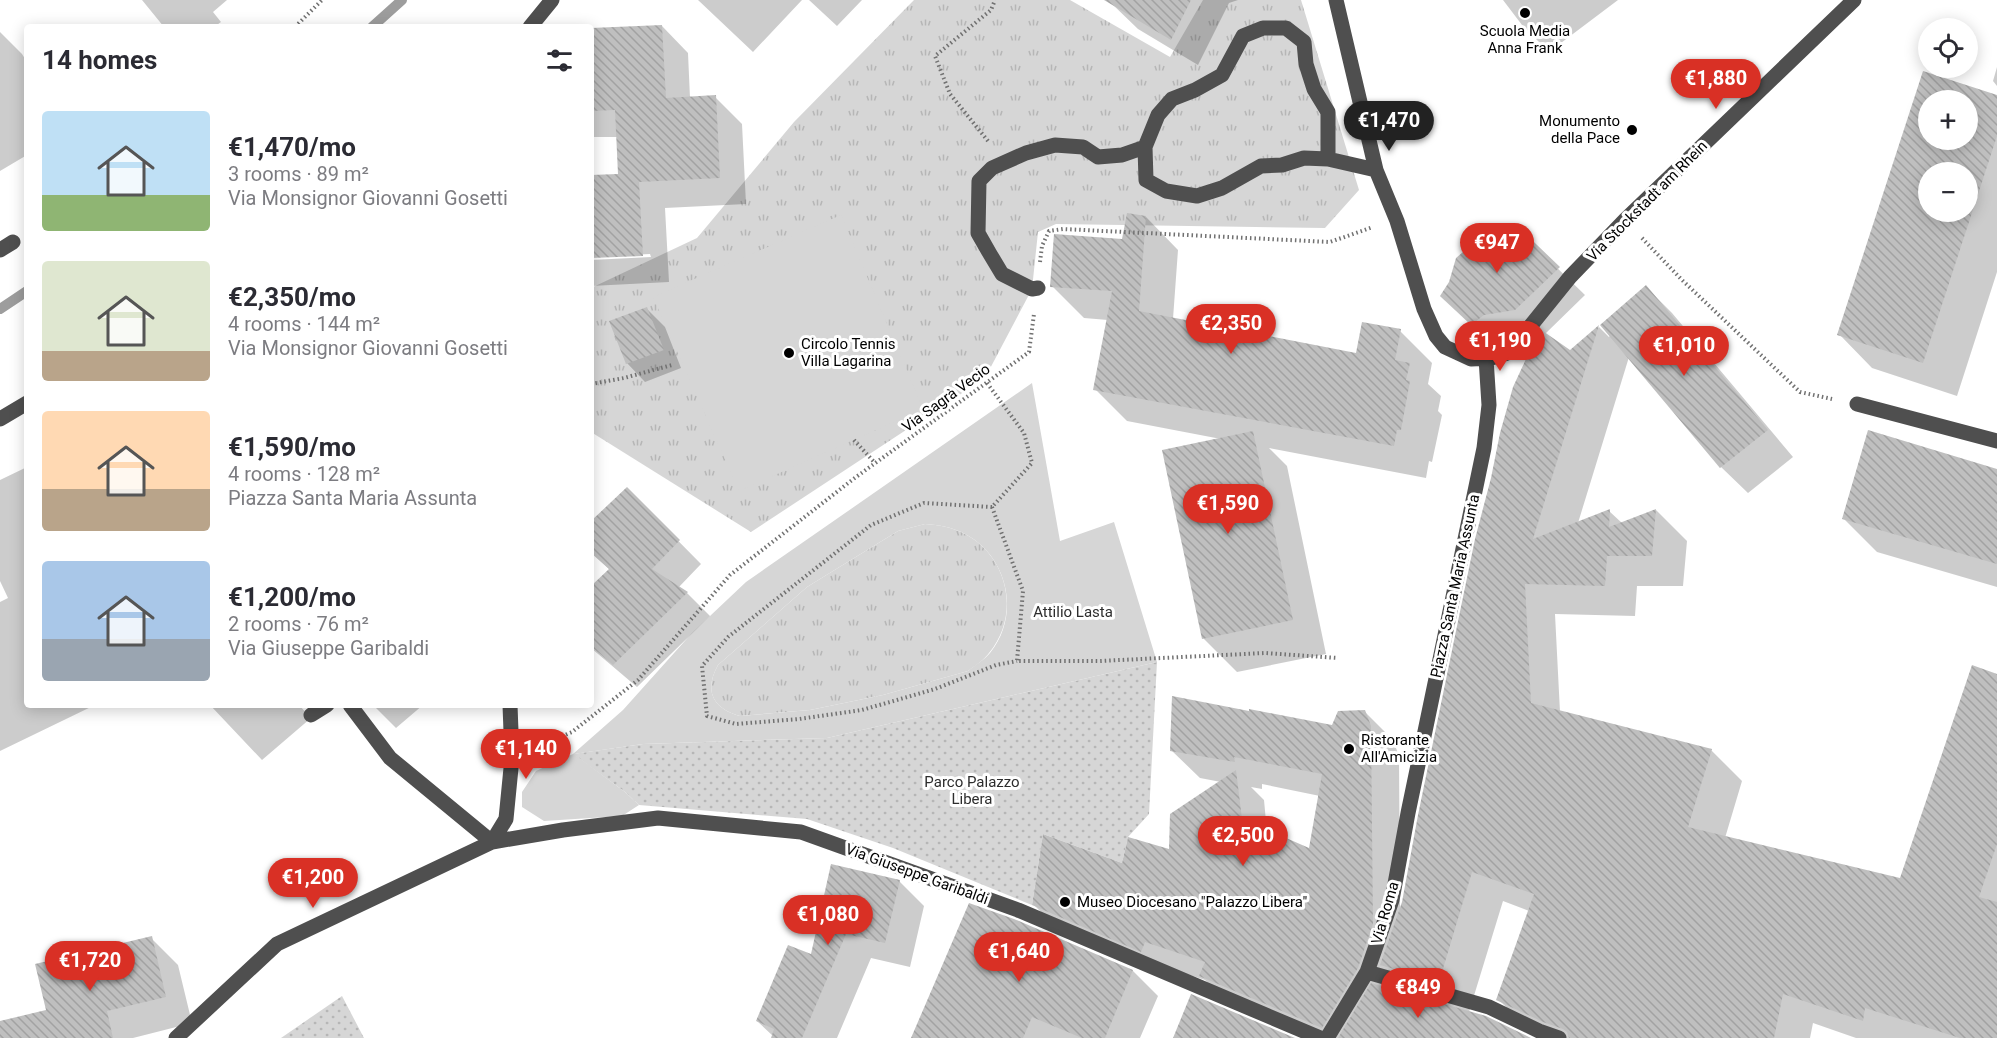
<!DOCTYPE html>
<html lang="en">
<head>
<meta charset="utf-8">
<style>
  :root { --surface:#fff; --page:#f7f7f7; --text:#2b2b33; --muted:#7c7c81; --accent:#d93025 }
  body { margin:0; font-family:Roboto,sans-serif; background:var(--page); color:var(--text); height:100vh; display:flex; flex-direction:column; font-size:22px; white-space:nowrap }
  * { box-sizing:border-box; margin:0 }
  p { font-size:20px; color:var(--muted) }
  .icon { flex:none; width:33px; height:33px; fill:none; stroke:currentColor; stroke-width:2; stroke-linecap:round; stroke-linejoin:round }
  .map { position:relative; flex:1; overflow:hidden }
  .details { position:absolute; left:24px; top:24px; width:570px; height:684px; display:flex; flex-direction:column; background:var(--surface); border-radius:6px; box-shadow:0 3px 15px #0003 }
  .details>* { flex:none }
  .controls { position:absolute; left:1918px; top:18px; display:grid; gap:12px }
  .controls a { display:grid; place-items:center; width:60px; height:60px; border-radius:50%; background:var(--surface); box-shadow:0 3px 15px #0003; font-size:30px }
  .price { position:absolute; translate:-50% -51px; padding:0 14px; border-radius:21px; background:var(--accent); color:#fff; font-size:20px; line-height:39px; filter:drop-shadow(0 2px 3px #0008) }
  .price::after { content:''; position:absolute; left:50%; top:36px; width:18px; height:14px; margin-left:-9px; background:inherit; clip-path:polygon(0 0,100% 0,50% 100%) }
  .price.selected { background:#222; color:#fff }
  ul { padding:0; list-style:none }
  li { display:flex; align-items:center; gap:18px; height:150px; padding:0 18px }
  li span { display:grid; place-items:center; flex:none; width:168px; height:120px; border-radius:6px; color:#555 }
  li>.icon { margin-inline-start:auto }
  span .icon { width:72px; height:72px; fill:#fffc; stroke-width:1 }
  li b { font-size:26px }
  h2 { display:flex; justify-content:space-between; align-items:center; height:72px; padding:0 18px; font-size:26px }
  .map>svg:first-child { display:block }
</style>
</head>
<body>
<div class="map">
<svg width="1997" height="1038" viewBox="0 0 1997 1038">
  <defs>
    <pattern id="grass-tufts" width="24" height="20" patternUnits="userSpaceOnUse" patternTransform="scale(1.5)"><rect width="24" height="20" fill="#d6d6d6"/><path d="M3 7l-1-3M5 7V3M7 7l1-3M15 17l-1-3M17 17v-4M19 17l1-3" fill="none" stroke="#b6b6b6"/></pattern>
    <pattern id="park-dots" width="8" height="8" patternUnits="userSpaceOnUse" patternTransform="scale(1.5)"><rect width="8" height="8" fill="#d6d6d6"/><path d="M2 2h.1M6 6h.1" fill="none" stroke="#b6b6b6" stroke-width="1.8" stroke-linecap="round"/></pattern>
    <pattern id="building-back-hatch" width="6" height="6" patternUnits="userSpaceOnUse" patternTransform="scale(1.5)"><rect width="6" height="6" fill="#bfbfbf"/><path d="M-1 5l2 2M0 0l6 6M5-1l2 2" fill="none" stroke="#a2a2a2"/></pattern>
  </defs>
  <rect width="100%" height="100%" fill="#fff"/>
  <path fill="url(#grass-tufts)" d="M914,0H1070L1170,57L1203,0H1301L1359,190L1325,228L1056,224L1038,232L1032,289L985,378L751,532L591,432V288L697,238L794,122Z
    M925,524C939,525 952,527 965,534C1008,556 1021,615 989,653C984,660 975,666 968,671L883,695L810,710L740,716C712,708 704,690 718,665L807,587L898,531Z"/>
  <path fill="url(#park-dots)" d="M1157,662L1149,814L1128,837L1122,863L1043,834L1032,905L893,848L807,819L639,805L625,792L573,754L643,744L827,738Z
    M342,996L364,1038H281Z"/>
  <path fill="#d6d6d6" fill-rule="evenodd" d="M841,215L923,409L739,491L653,297Z
    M1032,383L1060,541L1114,522L1157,662L827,738L643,744L574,754L625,792L639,805L622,816L544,821L522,807V792L536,771L573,754L623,710L692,633L746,582ZM925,524C939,525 952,527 965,534C1008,556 1021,615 990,653C984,660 975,665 968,671L883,695L810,710L740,716C712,708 704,690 718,665L807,587L898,531Z"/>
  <path fill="#0003" fill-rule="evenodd" d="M142,0H227L213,12L221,22L214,27H164Z
    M698,0H802L753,52Z
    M809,0H862L837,26Z
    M1113,0H1238L1229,3L1198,65L1138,29L1111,3Z
    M1503,0H1618L1549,52L1522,25Z
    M662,26L688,53L690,98L715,97L742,124L746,204L665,208L669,282L591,286V260L651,257L650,254L591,257V177L619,175L617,137H591V30Z
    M0,32L22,54L27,62V155L0,171Z
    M1997,67V86L1993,81Z
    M1924,73L1997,96V272L1957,396L1872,368L1839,334ZM1929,100H1968V140H1929ZM1929,172H1968V212H1929Z
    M1146,217L1178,250L1173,319L1357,355L1400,331L1432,363L1428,384L1441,396L1438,411L1442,415L1432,462L1429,461L1426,478L1269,448L1287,466L1326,654L1237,672L1203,638L1221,439L1127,421L1095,389L1108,320L1084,318L1052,286L1123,240Z
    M1514,226L1585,295L1545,334L1570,352L1599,327L1609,337L1646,287L1672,313L1793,457L1748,493L1721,467L1629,357L1578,523L1609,511L1622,523L1656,510L1687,541L1683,586H1637L1635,616L1555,614L1560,712L1711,750L1742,781L1725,838L1901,880L1997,675V1038H1856L1813,1023L1810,1038H1545L1529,1030L1498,999L1529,911L1503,901L1469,1012L1528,1038H1309L1229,1004L1205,980L1062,933L1034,905L1123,865L1170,850L1221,782L1200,778L1171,750L1333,726L1365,712L1393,740L1399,756L1400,908H1402L1538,337L1511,342L1499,350L1468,322ZM1262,784L1320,796L1310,850L1267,832L1264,800L1251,787L1262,789ZM1393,977L1413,997L1388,990Z
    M646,308L665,327L681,368L645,382L627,363Z
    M27,467V705H95L0,751V602L8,598L0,581V480Z
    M1997,470V587L1877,552L1843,518Z
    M627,489L701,564L678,588L687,593L710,616L637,687L591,648V588L610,570L591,552V524Z
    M210,705H299L311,718L262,760Z
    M373,705H423L396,728Z
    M899,881L924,906L910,967L871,958L837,1038H772L773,1036L757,1021L812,956Z
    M151,938L178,965L192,1023L133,1038H0V1022L48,1011Z
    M1133,971L1158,996L1140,1038H912Z"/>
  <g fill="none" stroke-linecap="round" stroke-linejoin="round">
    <path stroke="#9d9d9d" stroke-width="10" d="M372,27L402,0
      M0,309L27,291"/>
  </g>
  <path fill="url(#building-back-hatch)" fill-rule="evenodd" d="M1104,0H1191L1171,40Z
    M662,25L666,98L716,95L720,178L639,182L643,256L591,258V175L618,174L615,110L591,111V28Z
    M1923,71L1997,95V136L1923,363L1837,335ZM1929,100H1968V140H1929ZM1929,172H1968V212H1929Z
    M1127,213L1146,216L1139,311L1356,353L1362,322L1401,329L1395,360L1410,363L1406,380L1410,381L1401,430H1397L1394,446L1093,390L1112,291L1050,287L1054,234L1122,239Z
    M1515,224L1560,267L1515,310L1484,315L1471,325L1440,296L1449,282L1456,258L1493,226Z
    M1646,285L1768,430L1720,468L1600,325Z
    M647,307L664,350L626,364L609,321Z
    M1599,325L1533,539L1610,509L1609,527L1656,509L1652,556H1607L1605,586L1525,584L1531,703L1712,749L1688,827L1900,878L1972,665L1997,674V844L1979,897L1997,902V1038H1960L1865,1008L1863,1021L1783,994L1774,1038H1569L1567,1032L1563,1029L1543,1022L1496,1000L1534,894L1472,872L1439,982L1380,965L1402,902L1418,815L1475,539L1491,478L1500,433L1513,387L1540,329L1570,350Z
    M1868,430L1997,469V564L1842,519Z
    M1253,431L1293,620L1202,639L1162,450Z
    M627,487L680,540L652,569L688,592L613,665L591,646V586L609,569L591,553V521Z
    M1172,696L1249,711V709L1332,725L1338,711L1365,710L1371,726L1373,924L1358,968L1322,1028L1199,976L1205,962L1145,942L1141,952L1032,905L1043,834L1122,863L1128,837L1169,849L1170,814L1236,770L1242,819L1309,848L1322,774L1234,757L1235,762L1170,751Z
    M831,864L900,880L885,943L846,934L802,1038H771L774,1029L756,1021L788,945L811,954Z
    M969,903L1014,919L1133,970L1105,1038H1082L1032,1017L1023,1038H911Z
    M152,936L166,997L107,1011L113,1038H0V1021L46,1010L35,964Z
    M1371,983L1486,1016L1531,1038H1338Z
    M1191,994L1295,1038H1173Z"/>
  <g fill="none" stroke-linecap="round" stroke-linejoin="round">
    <path stroke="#717171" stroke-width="4" stroke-dasharray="1.5 3" stroke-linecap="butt" d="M295,27L322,0
      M988,141L950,94L935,56L991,10L995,0
      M1642,238L1682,280L1800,392L1832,399
      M1040,262L1042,246L1049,231L1063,229L1330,242L1373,227
      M987,383L1024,433L1032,463L992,507
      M591,384L624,378L672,365
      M854,440L875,463
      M992,507L924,503L871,525L728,637L702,666L707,716L736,724L799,719L862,710L935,689L996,665L1017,661
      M992,507L1023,591L1017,661H1100L1265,653L1338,658
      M537,747L572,732L638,680L730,575L856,477L1029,352L1034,314"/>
    <path stroke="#4f4f4f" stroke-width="15" d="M1336,0L1376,170L1397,221L1424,309L1436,336L1445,347L1471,359L1491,358L1507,353L1520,339L1570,277L1625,220L1854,0
      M530,27L552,0
      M1328,159L1304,158L1282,165L1261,166L1222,188L1197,196L1166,191L1146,180L1145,147L1158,115L1172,99L1195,90L1222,75L1243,36L1263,28H1286L1304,42L1306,64L1314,89L1328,112V159L1376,170
      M0,250L13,242
      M1038,288L1032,289L1002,274L990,254L978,233L979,181L992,168L1026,153L1055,145L1083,147L1098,157L1122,155L1145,147
      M1857,404L1997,441
      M0,419L27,403
      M350,705L390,758L492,842
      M311,715L327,705
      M492,842L506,819L512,758L510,705
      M1367,972L1489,1007L1539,1031L1559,1038
      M176,1038L277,944L492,842L563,830L658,818L801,832L1018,910L1320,1038
      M1327,1038L1367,972L1392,900L1408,813L1484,448L1489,405L1486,358"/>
  </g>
  <g fill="#000" stroke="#fff" stroke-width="2">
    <circle cx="1525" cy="13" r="6"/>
    <circle cx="1632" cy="130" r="6"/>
    <circle cx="789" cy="353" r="6"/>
    <circle cx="1349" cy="749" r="6"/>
    <circle cx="1065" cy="902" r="6"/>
  </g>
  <g text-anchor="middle" stroke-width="6" stroke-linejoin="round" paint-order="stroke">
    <g font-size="15" fill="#000" stroke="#fff" text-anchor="start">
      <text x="1525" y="36" text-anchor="middle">Scuola Media<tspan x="1525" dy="17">Anna Frank</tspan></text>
      <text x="1620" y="126" text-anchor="end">Monumento<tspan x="1620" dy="17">della Pace</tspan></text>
      <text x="801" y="349">Circolo Tennis<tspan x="801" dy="17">Villa Lagarina</tspan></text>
      <text x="1361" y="745">Ristorante<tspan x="1361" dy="17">All'Amicizia</tspan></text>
      <text x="1077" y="907">Museo Diocesano "Palazzo Libera"</text>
    </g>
    <g font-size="15" fill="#000" stroke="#fff">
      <text transform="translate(1647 201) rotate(-45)" y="5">Via Stockstadt am Rhein</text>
      <text transform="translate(946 398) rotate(-36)" y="5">Via Sagrà Vecio</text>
      <text transform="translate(1455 586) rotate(-78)" y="5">Piazza Santa Maria Assunta</text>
      <text transform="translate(917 874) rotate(20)" y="5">Via Giuseppe Garibaldi</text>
      <text transform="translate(1385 913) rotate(-74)" y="5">Via Roma</text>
    </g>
    <g font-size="15" fill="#2d2d2d" stroke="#fff">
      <text x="1073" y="617">Attilio Lasta</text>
      <text x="972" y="787">Parco Palazzo<tspan x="972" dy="17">Libera</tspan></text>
    </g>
  </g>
</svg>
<div class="controls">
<a><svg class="icon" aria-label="locate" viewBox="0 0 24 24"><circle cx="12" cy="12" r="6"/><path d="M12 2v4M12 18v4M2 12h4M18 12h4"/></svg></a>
<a>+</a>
<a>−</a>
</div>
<b class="price" style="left:1716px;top:110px">€1,880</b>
<b class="price selected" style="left:1389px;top:152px">€1,470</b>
<b class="price" style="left:1497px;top:274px">€947</b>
<b class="price" style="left:1231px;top:355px">€2,350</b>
<b class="price" style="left:1500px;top:372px">€1,190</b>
<b class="price" style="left:1684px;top:377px">€1,010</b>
<b class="price" style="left:1228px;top:535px">€1,590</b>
<b class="price" style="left:526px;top:780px">€1,140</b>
<b class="price" style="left:1243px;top:867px">€2,500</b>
<b class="price" style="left:313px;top:909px">€1,200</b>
<b class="price" style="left:828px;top:946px">€1,080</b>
<b class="price" style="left:1019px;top:983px">€1,640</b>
<b class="price" style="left:90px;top:992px">€1,720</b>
<b class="price" style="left:1418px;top:1019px">€849</b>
<section class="details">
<h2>14 homes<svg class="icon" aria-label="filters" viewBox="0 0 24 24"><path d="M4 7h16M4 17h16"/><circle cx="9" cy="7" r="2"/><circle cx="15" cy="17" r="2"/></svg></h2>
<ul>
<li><span style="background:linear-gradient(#bfe0f5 70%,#8fb573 0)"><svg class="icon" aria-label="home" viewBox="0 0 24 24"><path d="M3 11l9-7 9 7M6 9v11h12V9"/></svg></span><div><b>€1,470/mo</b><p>3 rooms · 89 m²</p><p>Via Monsignor Giovanni Gosetti</p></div></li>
<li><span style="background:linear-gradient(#dfe7d0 75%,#b9a48a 0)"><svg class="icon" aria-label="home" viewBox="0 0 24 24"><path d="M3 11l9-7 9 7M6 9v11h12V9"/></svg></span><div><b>€2,350/mo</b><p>4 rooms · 144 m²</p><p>Via Monsignor Giovanni Gosetti</p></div></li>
<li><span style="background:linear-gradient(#ffd9b3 65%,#b9a48a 0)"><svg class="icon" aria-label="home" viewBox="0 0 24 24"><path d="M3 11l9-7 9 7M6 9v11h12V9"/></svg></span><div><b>€1,590/mo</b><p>4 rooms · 128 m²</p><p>Piazza Santa Maria Assunta</p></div></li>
<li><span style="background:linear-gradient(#a9c7e8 65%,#9aa5b1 0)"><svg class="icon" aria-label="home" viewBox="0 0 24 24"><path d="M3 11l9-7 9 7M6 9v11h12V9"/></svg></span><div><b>€1,200/mo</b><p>2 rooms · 76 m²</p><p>Via Giuseppe Garibaldi</p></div></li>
</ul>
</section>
</div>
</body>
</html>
